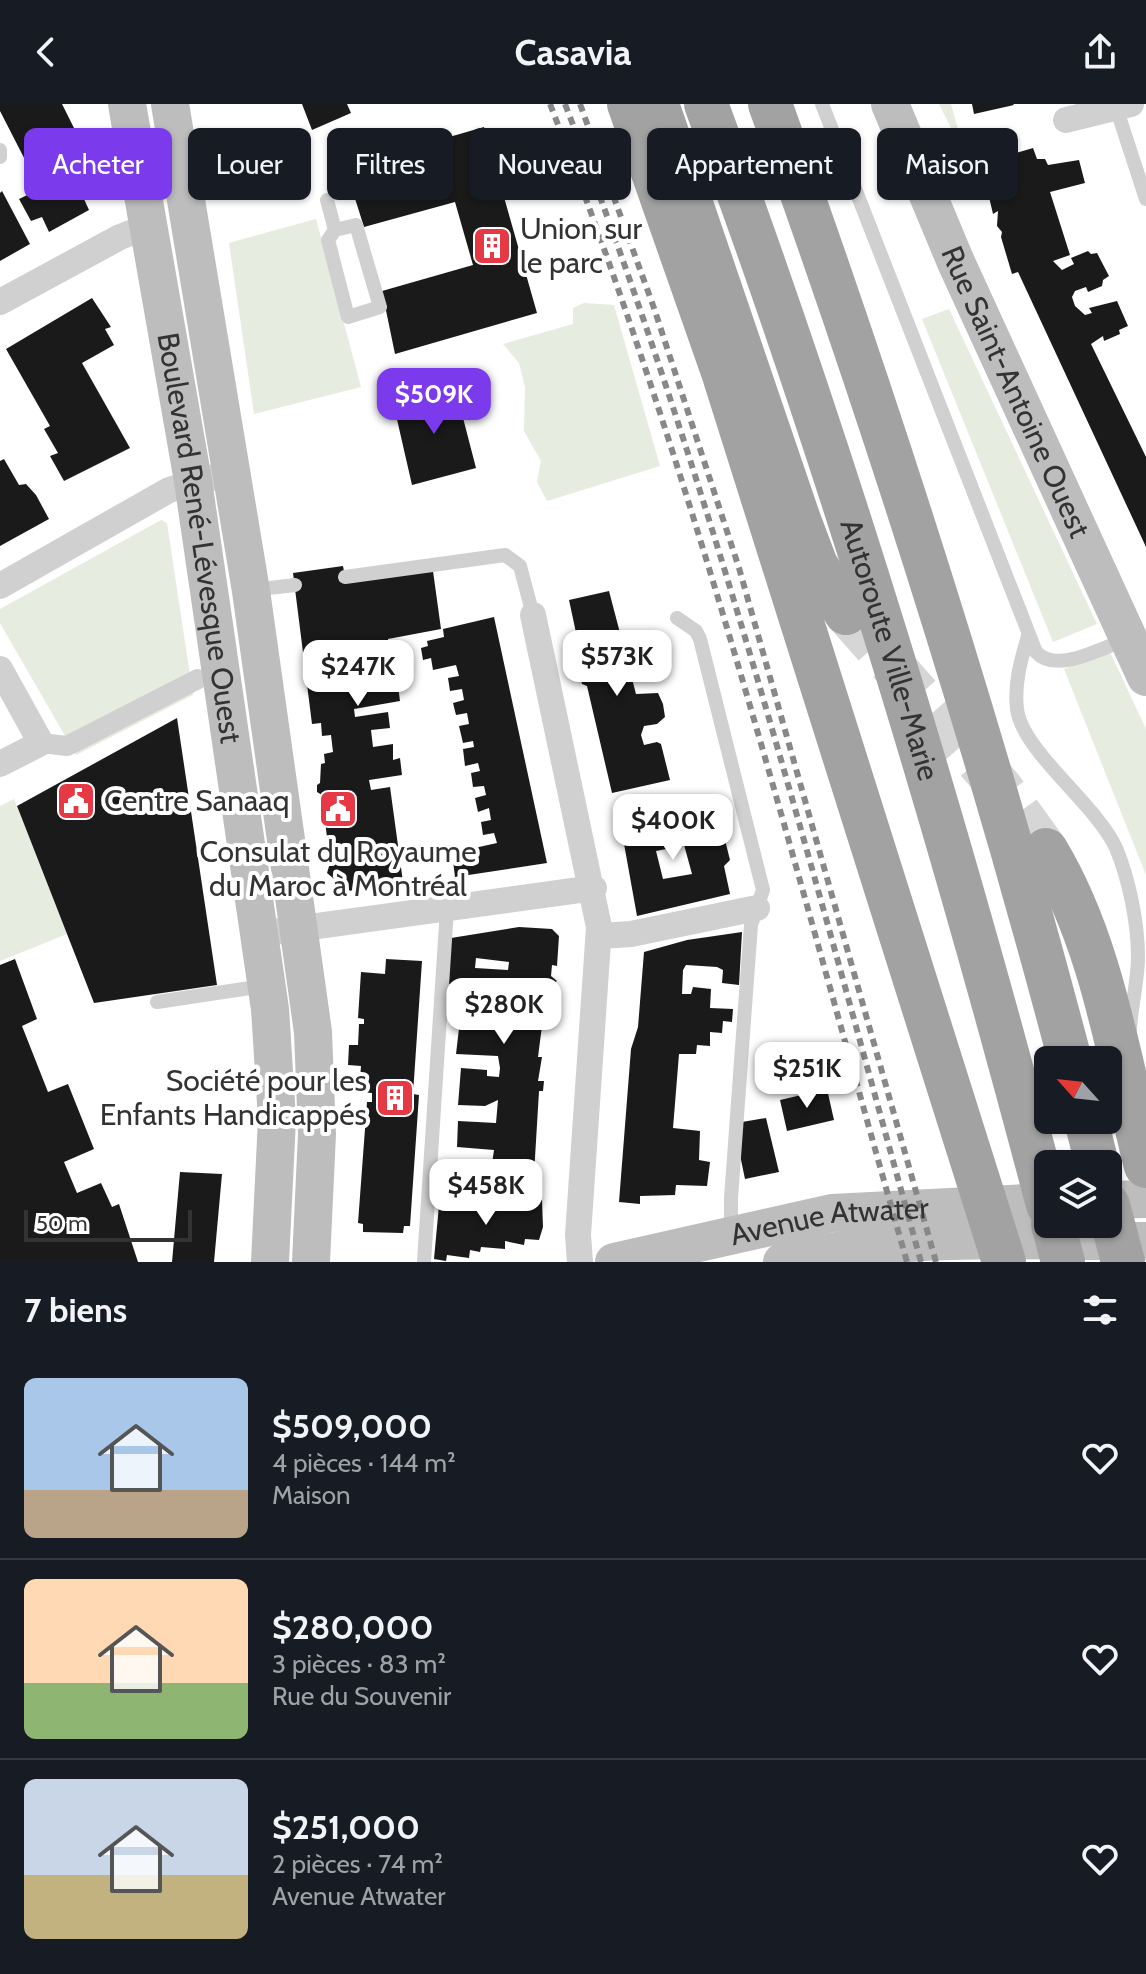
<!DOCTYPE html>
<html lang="fr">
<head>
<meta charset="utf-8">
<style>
  :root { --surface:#171b24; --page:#242831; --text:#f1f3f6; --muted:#9ea1a6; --line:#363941; --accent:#7c3aed }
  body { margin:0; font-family:Cabin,sans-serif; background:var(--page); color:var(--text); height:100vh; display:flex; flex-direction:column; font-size:30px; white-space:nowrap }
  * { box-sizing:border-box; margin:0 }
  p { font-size:26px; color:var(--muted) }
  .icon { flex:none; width:44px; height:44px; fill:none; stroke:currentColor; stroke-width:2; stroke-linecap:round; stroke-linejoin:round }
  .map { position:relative; height:1158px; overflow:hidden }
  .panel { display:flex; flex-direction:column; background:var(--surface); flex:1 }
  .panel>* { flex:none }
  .hud { position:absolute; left:24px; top:24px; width:1098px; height:72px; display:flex; gap:16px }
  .needle { width:52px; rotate:297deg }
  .controls { position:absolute; left:1034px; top:942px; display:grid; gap:16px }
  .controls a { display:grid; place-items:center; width:88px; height:88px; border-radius:12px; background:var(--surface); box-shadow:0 2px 6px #0004; font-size:40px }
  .scale { position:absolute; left:24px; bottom:20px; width:168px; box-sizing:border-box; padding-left:8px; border:4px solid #333; border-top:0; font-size:22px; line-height:28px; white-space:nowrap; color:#333; -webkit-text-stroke:6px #fff; paint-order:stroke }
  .price { position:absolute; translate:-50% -68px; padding:0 18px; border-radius:16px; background:#fff; color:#222; font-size:26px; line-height:52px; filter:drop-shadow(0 2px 4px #0008) }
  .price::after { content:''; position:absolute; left:50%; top:48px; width:24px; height:18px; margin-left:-12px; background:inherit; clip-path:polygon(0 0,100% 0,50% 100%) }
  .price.active { background:var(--accent); color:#fff }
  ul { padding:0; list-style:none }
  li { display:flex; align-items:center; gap:24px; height:200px; padding:0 24px }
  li+li { border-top:2px solid var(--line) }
  li span { display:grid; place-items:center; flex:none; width:224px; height:160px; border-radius:12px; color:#555 }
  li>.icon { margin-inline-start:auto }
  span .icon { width:96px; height:96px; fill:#fffc; stroke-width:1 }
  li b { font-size:34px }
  h2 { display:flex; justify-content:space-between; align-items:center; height:96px; padding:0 24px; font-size:34px }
  .tag { padding:0 28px; border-radius:12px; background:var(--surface); box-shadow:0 2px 6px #0004; font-size:28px; line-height:72px }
  .tag.active { background:var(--accent); color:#fff }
  header { display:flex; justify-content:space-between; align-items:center; height:104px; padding:0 24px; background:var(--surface); font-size:36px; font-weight:800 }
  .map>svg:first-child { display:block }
</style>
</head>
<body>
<header><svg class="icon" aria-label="back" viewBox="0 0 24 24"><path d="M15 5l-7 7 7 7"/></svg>Casavia<svg class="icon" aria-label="share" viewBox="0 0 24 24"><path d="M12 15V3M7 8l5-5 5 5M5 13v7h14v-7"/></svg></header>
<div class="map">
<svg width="1146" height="1158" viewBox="0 0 1146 1158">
  <rect width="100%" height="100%" fill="#fff"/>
  <path fill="#e6ecdf" d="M939,0H951L958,25L954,30Z
    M316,115L361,283L254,310L229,139Z
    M584,199L614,201L660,362L547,397L537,378L541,357L524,327L525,283L519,259L503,240L573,220V204Z
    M949,205L1097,520L1053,538L922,215Z
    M161,416L167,419L193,591L76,651L0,519V505Z
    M1110,548L1146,625V771L1064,565Z
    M14,695L67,830L0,857V702Z"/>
  <path fill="#1a1a1a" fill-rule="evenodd" d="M0,0H62L75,26L66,31L83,65L73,71L89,106L49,128L42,113L31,117L19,95L40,85L0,7Z
    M302,0H347L351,9L312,26Z
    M972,0H1013L1014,1L974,10Z
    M484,23L537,209L395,250L382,187L473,161L455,98L364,123L345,63Z
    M1033,44L1037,55H1045L1048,61L1079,56L1085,79L1050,88L1070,151L1053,157L1062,166L1074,160L1071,154L1088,147L1091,150L1097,149L1109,172L1103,176L1102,182L1088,188L1086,183L1075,187L1072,193L1075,202L1085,211L1092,209L1089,204L1117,197L1128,222L1119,226L1120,230L1104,237L1103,232L1091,240L1146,353V443L1018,168L1012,170L1001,133L1002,128L997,122L998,107L993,110L981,59Z
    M2,87L30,140L0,157V89Z
    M92,194L111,223L105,225L114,241L82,259L130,344L64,377L50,352L58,349L44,325L50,322L6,245Z
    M455,283L476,364L412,381L393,298Z
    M4,355L19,381L26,380L36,391L49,415L0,442V357Z
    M343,462L345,473L433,467L441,525L388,535L389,550L342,555L343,564H352L354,574L376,571L375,561L395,558L400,597L354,605L355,613L388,608L390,624L371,626L373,643L393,640V656L400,654L402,671L369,676L371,686L390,683L403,778L367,783L364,789L358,790L354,786L335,790L333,774L327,769L330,759L322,691L317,688V681L320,679L321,660L325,659L324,650L333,648L331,631L322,632L321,619L312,620L293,469Z
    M609,487L636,590L658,589L663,600L665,613L657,620L644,622L641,631L644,641L657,638L661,640L670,676L612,689L587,582L582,580L580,573L584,566L569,496Z
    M494,513L547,759L455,773L452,749L497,739L494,729L483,731L481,718L491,716L489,704L478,708L475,694L486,691L484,682L473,683L471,669L480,667L478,659L465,662L463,645L474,643L473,637L463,639L459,622L469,620L467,609L456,611L453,599L464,596L462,585L450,587L448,574L459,572L456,561L433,566L431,554L423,556L421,544L428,542L427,537L444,533L443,525Z
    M177,614L217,881L94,899L17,702Z
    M647,705L651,721L698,708L705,726H717L720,735L725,736L730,756L724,762L730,790L637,812L619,712ZM683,737L692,770L663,775L656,747L666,745L668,739Z
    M519,823L552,825L559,832L557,862L552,861L551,872L557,877L551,882L550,900L554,909L543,914L538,953H542L538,977H544L543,987H539L533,1087L460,1081L462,1066L491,1067L494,1046L457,1043L458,1017L496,1019L498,996L485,1002L458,1001L461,964L487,966V972L499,973L500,964L498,952L456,950L460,916L500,919L508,902L463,900V890L471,889L473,882L446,880L451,834ZM476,854L509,858L508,866L475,864Z
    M742,828L739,881L722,879L723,866L717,863L686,861L683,866L682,890H691L693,883L711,885L710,904L733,905L732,918L723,917L722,929L710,928V942L697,941L696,950H679L673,1024L700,1027L699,1056L710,1058L707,1082L676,1081L675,1091L640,1092V1100L619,1098L631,945L638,923L644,848L687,836Z
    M15,855L37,915L22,922L48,988L68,980L94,1045L64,1058L77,1089L101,1079L112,1103L119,1100L138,1158H0V861Z
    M386,855L422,857L413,990L419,991L410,1122H404L403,1129L363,1128V1120L358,1119L367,998H372V989L359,988L361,962L348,961L349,941H358L359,920H364V915L358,914L361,868L385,870Z
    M827,985L834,1016L787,1027L780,996Z
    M766,1014L779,1068L745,1075L740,1051L742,1018Z
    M180,1068L222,1070L214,1158H172Z
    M506,1095L542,1096L543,1123L539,1136L525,1135L524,1141L505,1137V1145L481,1143L480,1148L470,1146L469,1154L447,1151L446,1157L434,1155L439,1101L506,1104Z"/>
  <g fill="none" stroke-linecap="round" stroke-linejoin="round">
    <path stroke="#d6d6d6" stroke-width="44" stroke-dasharray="44 22" stroke-linecap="butt" d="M846,509L1001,684L1046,746"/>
    <path stroke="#d0d0d0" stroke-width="14" d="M822,0L1036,548C1057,571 1102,543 1128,535
      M1115,0L1146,95
      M0,46V53
      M327,96L335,126
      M356,121L380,203L348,213L328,136L335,126Z
      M345,473L505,451L520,462L533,511
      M252,486L295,481
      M677,514L696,527L700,535L763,786L751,821L731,1094V1128
      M1028,532C1021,556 1014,579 1017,605C1022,647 1096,700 1116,744C1129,775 1138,819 1138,853C1138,877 1131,902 1130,926
      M157,898L263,882
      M424,1158L447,805"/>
    <path stroke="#d0d0d0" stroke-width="20" d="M41,639L67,642L198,575"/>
    <path stroke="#d0d0d0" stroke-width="26" d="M1066,16L1131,0
      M0,198L120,133L151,121
      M0,482L169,386L232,368
      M533,511L599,823L578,1131L580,1158
      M0,565L41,639L0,660
      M259,830L594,784
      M600,832L631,830L757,804"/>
    <g stroke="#bdbdbd" stroke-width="38">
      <path id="s1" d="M127,0L193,377L270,905L277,1015L270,1158"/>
      <path d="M170,0L251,487L313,928L317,1030L311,1158"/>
      <path id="s2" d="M890,0L955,156L1146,573"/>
      <path d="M1108,1096L1146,1095"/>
      <path id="s3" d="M614,1158L832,1109L1048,1098"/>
      <path d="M782,1158C900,1128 1026,1138 1146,1137"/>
    </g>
    <path stroke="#a2a2a2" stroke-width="44" d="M657,0L799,416L816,461L846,509
      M1046,746C1103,840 1119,958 1146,1062
      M1086,1016L1097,1060"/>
    <path stroke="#888" stroke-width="6" stroke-dasharray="8 6" stroke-linecap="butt" d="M550,0C697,377 796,769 907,1158
      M565,0C711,377 813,769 921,1158
      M580,0L654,204L739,464L936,1158"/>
    <g stroke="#a2a2a2" stroke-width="44">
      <path d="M629,0L723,268L1004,1158"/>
      <path id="s4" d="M706,0C840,361 950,729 1048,1101"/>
      <path d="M770,0C883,314 985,633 1070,956"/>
      <path d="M1108,1101L1123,1158"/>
      <path d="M1053,1120L1063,1158"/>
    </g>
  </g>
  <defs>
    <g id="building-square" transform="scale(2)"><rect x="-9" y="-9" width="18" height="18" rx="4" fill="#e63946" stroke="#fff"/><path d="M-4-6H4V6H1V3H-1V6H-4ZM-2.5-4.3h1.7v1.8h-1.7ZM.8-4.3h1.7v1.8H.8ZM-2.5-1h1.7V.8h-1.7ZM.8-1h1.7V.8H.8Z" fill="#fff"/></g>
    <g id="civic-square" transform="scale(2)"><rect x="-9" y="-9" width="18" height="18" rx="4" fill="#e63946" stroke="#fff"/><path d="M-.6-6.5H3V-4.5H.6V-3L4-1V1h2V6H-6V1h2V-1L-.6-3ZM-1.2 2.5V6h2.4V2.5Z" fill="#fff"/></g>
  </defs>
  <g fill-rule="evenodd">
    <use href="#building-square" x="492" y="142"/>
    <use href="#civic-square" x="76" y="697"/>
    <use href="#civic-square" x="338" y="705"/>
    <use href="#building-square" x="395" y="994"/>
  </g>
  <g text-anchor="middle" stroke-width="8" stroke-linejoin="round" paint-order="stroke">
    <g font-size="30" fill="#333" stroke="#fff" text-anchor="start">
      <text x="520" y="135">Union sur<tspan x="520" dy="34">le parc</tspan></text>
      <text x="104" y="707">Centre Sanaaq</text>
      <text x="338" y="758" text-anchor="middle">Consulat du Royaume<tspan x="338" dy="34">du Maroc à Montréal</tspan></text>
      <text x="367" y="987" text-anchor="end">Société pour les<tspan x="367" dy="34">Enfants Handicappés</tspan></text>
    </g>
    <g font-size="30" fill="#333" stroke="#fff">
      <text dy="10" stroke="none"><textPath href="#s2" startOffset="314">Rue Saint-Antoine Ouest</textPath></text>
      <text dy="10" stroke="none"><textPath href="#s1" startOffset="440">Boulevard René-Lévesque Ouest</textPath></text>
      <text dy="10" stroke="none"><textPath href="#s4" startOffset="576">Autoroute Ville-Marie</textPath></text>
      <text dy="10" stroke="none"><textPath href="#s3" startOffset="220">Avenue Atwater</textPath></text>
    </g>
  </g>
</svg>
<div class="controls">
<a><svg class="needle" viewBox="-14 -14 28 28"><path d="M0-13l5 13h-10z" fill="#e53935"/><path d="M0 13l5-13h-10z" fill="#9ea1a6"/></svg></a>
<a><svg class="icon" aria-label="layers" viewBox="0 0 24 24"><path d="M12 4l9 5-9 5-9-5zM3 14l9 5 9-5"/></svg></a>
</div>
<div class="scale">50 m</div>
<b class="price active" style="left:434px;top:332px">$509K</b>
<b class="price" style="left:617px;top:594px">$573K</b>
<b class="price" style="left:358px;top:604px">$247K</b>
<b class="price" style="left:673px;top:758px">$400K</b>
<b class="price" style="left:504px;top:942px">$280K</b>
<b class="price" style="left:807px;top:1006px">$251K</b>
<b class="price" style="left:486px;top:1123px">$458K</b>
<div class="hud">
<a class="tag active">Acheter</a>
<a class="tag">Louer</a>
<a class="tag">Filtres</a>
<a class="tag">Nouveau</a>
<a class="tag">Appartement</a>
<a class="tag">Maison</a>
</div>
</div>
<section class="panel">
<h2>7 biens<svg class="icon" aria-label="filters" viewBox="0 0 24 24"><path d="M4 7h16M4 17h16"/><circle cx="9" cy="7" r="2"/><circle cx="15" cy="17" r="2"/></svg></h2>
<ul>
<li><span style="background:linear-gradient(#a9c7e8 70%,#b9a48a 0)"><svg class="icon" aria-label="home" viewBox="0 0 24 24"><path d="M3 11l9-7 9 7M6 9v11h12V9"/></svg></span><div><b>$509,000</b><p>4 pièces · 144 m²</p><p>Maison</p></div><svg class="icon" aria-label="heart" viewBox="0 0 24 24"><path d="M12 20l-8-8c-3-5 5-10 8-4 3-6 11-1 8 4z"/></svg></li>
<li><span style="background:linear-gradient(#ffd9b3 65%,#8fb573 0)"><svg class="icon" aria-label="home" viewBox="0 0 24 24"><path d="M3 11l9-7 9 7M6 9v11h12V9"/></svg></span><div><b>$280,000</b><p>3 pièces · 83 m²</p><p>Rue du Souvenir</p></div><svg class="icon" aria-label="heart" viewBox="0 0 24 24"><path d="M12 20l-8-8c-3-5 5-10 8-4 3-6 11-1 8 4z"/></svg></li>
<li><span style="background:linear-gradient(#c9d6e8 60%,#c2b280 0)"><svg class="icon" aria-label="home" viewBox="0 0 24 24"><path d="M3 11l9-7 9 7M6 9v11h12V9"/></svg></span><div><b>$251,000</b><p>2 pièces · 74 m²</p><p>Avenue Atwater</p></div><svg class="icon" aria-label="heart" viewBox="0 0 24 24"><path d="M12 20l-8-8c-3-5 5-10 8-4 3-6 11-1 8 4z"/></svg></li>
</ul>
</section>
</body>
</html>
